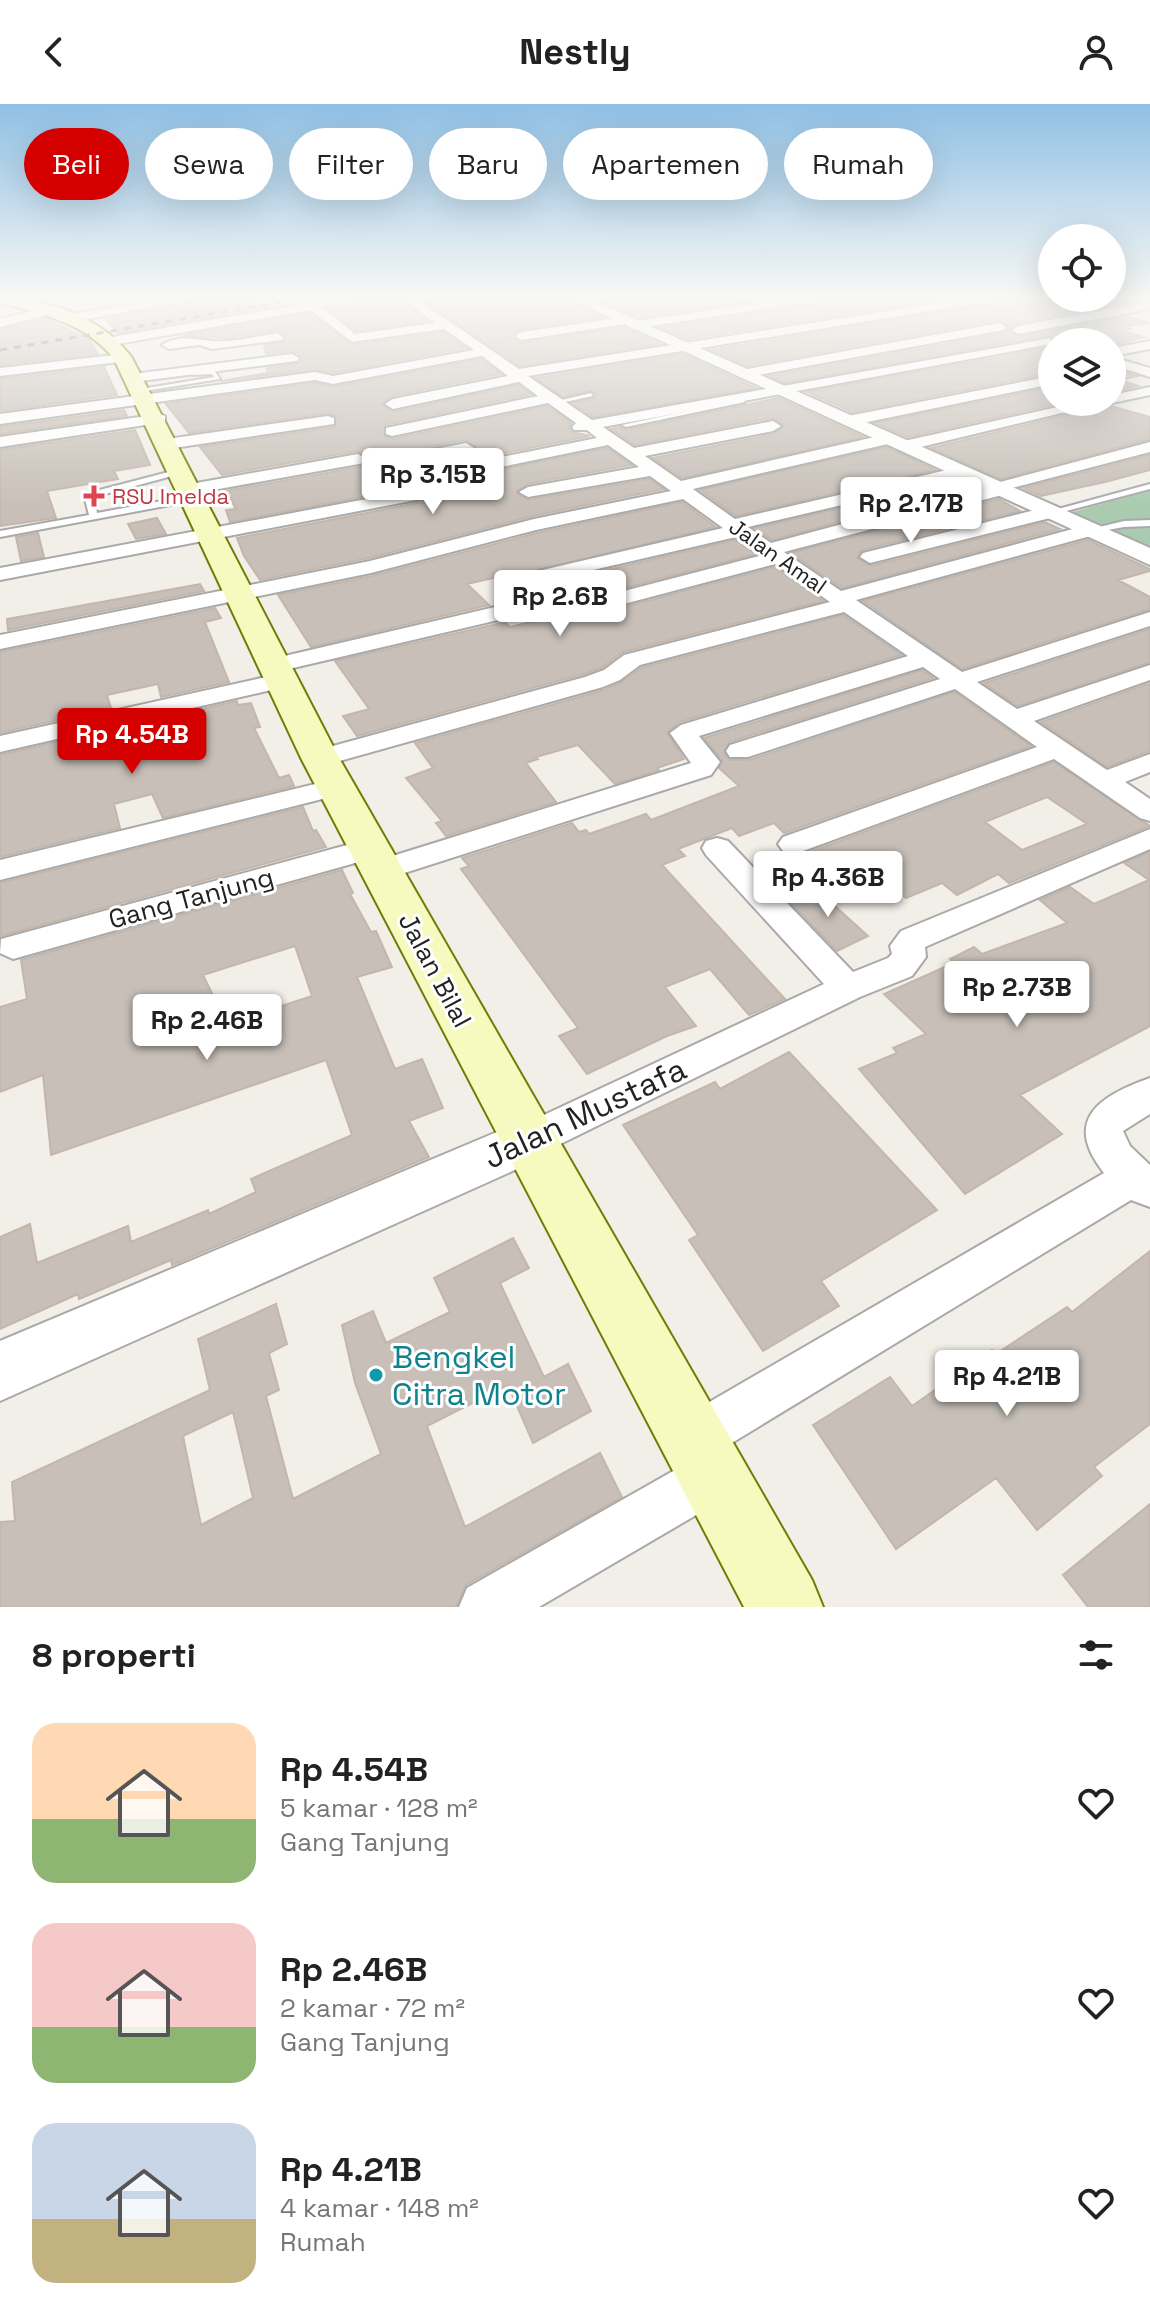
<!DOCTYPE html>
<html lang="id">
<head>
<meta charset="utf-8">
<style>
  :root { --surface:#fff; --page:#f2f2f2; --text:#222; --muted:#767676; --accent:#d40000 }
  body { margin:0; font-family:"Space Grotesk",sans-serif; background:var(--page); color:var(--text); height:100vh; display:flex; flex-direction:column; font-size:30px; white-space:nowrap }
  * { box-sizing:border-box; margin:0 }
  p { font-size:26px; color:var(--muted) }
  .icon { flex:none; width:44px; height:44px; fill:none; stroke:currentColor; stroke-width:2; stroke-linecap:round; stroke-linejoin:round }
  .map { position:relative; height:1503px; overflow:hidden }
  .panel { display:flex; flex-direction:column; background:var(--surface); flex:1 }
  .panel>* { flex:none }
  .banner { position:absolute; left:24px; top:24px; width:1102px; height:72px; display:flex; gap:16px }
  .tools { position:absolute; left:1038px; top:120px; display:grid; gap:16px }
  .tools a { display:grid; place-items:center; width:88px; height:88px; border-radius:50%; background:var(--surface); box-shadow:0 8px 32px #0002; font-size:40px }
  .price { position:absolute; translate:-50% -68px; padding:0 18px; border-radius:8px; background:#fff; color:#222; font-size:26px; line-height:52px; filter:drop-shadow(0 2px 4px #0008) }
  .price::after { content:''; position:absolute; left:50%; top:48px; width:24px; height:18px; margin-left:-12px; background:inherit; clip-path:polygon(0 0,100% 0,50% 100%) }
  .price.active { background:var(--accent); color:#fff }
  ul { padding:0; list-style:none }
  li { display:flex; align-items:center; gap:24px; height:200px; padding:0 32px }
  li span { display:grid; place-items:center; flex:none; width:224px; height:160px; border-radius:24px; color:#555 }
  li>.icon { margin-inline-start:auto }
  span .icon { width:96px; height:96px; fill:#fffc; stroke-width:1 }
  li b { font-size:34px }
  h2 { display:flex; justify-content:space-between; align-items:center; height:96px; padding:0 32px; font-size:34px }
  .pill { padding:0 28px; border-radius:36px; background:var(--surface); box-shadow:0 8px 32px #0002; font-size:28px; line-height:72px }
  .pill.active { background:var(--accent); color:#fff }
  header { display:flex; justify-content:space-between; align-items:center; height:104px; padding:0 32px; background:var(--surface); font-size:36px; font-weight:700 }
  .map>svg:first-child { display:block }
</style>
</head>
<body>
<header><svg class="icon" aria-label="back" viewBox="0 0 24 24"><path d="M15 5l-7 7 7 7"/></svg>Nestly<svg class="icon" aria-label="person" viewBox="0 0 24 24"><circle cx="12" cy="8" r="4"/><path d="M4 21q1-7 8-7t8 7"/></svg></header>
<div class="map">
<svg width="1150" height="1503" viewBox="0 0 1150 1503">
  <rect width="100%" height="100%" fill="#f2efe9"/>
  <path fill="#aacbaf" d="M1150,386V445L1069,409Z"/>
  <path fill="#c7bfb8" stroke="#c4b6ab" stroke-width="2" fill-rule="evenodd" d="M204,194H251L267,203L118,229L106,215L202,197Z
    M380,194H399L427,217L356,227L329,205Z
    M420,194H565L602,213L521,225L512,233L521,239L625,223L660,240L520,262Z
    M594,194H774L638,214Z
    M826,194H952L688,235L661,224L817,200Z
    M1001,194H1129V198L1017,219L1009,227L1019,233L1127,212L1149,219L1123,223L1130,225L1122,227L1144,233L1112,241V238H1054L1050,231L785,279L770,272L1005,229L1009,222L999,216L747,262L710,246L992,200Z
    M309,209L352,241L443,228L466,244L333,269L315,265L221,277L268,269L267,264L297,260L302,253L292,247L266,250L264,241L285,237L286,232L276,226L228,234L182,232Z
    M46,215L89,235L98,250L0,261V226Z
    M1052,243V269L852,308L807,288Z
    M683,250L756,284L593,313L573,299L594,295L596,290L592,286L563,293L536,274Z
    M481,255L501,270L392,292L382,301L394,308L518,281L531,290L385,321L384,332L393,335L547,302L571,319L569,323L572,328L590,332L425,365L416,376L420,382L230,418L226,406L236,405L226,387L365,362L369,354L357,347L222,371L200,343L334,323L336,312L328,309L189,329L166,300L315,279L334,283ZM465,336L477,343L473,350L412,363L400,356L404,348Z
    M104,263L117,291L0,307V275Z
    M1112,264L1137,272L1120,276L1138,282L1112,288Z
    M1052,283V298H1066L908,333L876,319Z
    M778,294L863,333L682,374L653,354L774,330L784,321L772,314L635,341L611,325L620,323L627,326Z
    M1107,301L1150,313V335L1001,375L931,344Z
    M124,306L127,312L0,330V323Z
    M135,326L150,361L114,367L118,375L47,387L56,414L0,422V346Z
    M887,343L935,366L736,412L700,386Z
    M607,344L631,361L527,380L516,389L528,396L649,375L664,385L533,412L369,454L260,476L244,452L237,434L438,395L449,388L443,378Z
    M1150,351V366L1105,378L1041,392L1023,384Z
    M959,377L972,382L772,436L755,424Z
    M999,395L1020,407L862,446L857,454L871,462L1045,418L1060,425L842,484L791,449Z
    M682,398L716,423L517,471L515,469L467,480L489,501L311,543L278,491L372,472L537,429Z
    M157,414L166,430L136,435L128,420Z
    M38,429L44,453L21,457L16,433Z
    M735,436L756,450L596,491L591,500L606,508L774,463L823,497L623,548L603,563L584,570L357,632L343,612L369,605L335,557L505,518L510,523L557,512L530,484Z
    M1088,436L1150,465V467L1118,476L1150,493V505L962,565L863,497Z
    M200,480L204,487L8,526L7,515Z
    M215,504L221,514L205,518L229,578L161,593L158,580L107,591L111,604L0,629V548Z
    M843,511L901,551L680,618L667,628L684,655L657,664L659,666L615,680L578,641L536,653L538,655L526,659L556,698L446,732L436,719L442,717L406,674L433,664L415,639L604,586L622,578L641,564Z
    M1150,525V558L1017,602L984,579Z
    M922,566L933,574L729,638L724,649L730,656H749L954,588L1031,642L784,729L774,719L739,732L732,724L678,745L685,752L662,761L785,895L749,911L710,865L665,883L696,922L667,932L587,970L559,932L578,924L461,765L469,762L462,754L572,719L579,728L586,726L589,730L646,710L651,716L739,682L719,664L722,656L704,634Z
    M1150,579V647L1107,663L1041,618Z
    M237,597L238,601L251,599L260,623L254,624L279,674L289,671L294,682L163,714L152,690L114,700L120,724L0,753V651L117,624L121,638L171,627L167,613Z
    M1054,658L1150,722L1009,779L998,770L957,791L942,779L906,794L872,763L832,779L802,751ZM1047,693L1087,720L1022,746L985,718Z
    M303,703L313,727L316,726L326,743L1,832L0,779Z
    M1150,748V922L1020,991L1062,1030L965,1090L859,965L897,949L893,944L926,930L884,890L954,859L950,855L974,843L982,850L1067,819L1040,796L1070,783L1094,800L1149,776L1124,759Z
    M342,766L353,789L350,790L371,828L376,827L392,863L357,873L395,965L422,955L443,1004L409,1017L429,1053L172,1161L171,1156L79,1195L78,1190L0,1225V1133L30,1120L37,1159L128,1122L131,1138L208,1106L209,1110L256,1088L251,1075L352,1031L326,956L51,1051L43,971L0,988V903L27,895L21,856ZM295,842L312,892L227,920L203,871Z
    M815,784L868,832L837,847L788,796Z
    M789,948L937,1106L821,1177L839,1202L763,1247L689,1136L698,1131L623,1021L715,978L720,985Z
    M513,1134L529,1164L500,1179L544,1273L568,1260L591,1307L533,1339L508,1281L427,1322L465,1423L600,1349L622,1393L466,1481L456,1503H0V1418L15,1417L12,1378L210,1286L198,1235L276,1200L287,1240L269,1249L279,1286L266,1292L293,1395L381,1350L355,1279L342,1221L373,1207L386,1239L450,1208L434,1174ZM233,1308L253,1394L201,1421L183,1332Z
    M1150,1147V1320L1094,1363L1102,1372L1037,1426L996,1374L896,1445L813,1321L890,1273L912,1302L992,1246L996,1250L1067,1203L1072,1208Z
    M1150,1400V1503H1088L1063,1471Z"/>
  <g fill="none" stroke-linecap="round" stroke-linejoin="round">
    <g stroke="#a9a9a9" stroke-width="4">
      <path id="service" d="M214,266L220,275L138,288L135,286L214,273L212,270L194,271L191,269Z
        M591,289L593,292L556,300L553,298Z
        M743,295L745,298L626,323L622,321Z
        M180,365L184,367L183,369L94,393L97,409L194,391L197,392V396L0,433V427L89,411L85,395L88,389Z
        M1150,380V385L1051,411L1047,408Z
        M1150,416V422L1124,423L1091,429L1087,426L1124,417Z"/>
    </g>
    <g stroke="#a9a9a9" stroke-width="4">
      <path id="minor" d="M174,194H201L71,218L65,214L71,210Z
        M337,194H362L322,203L355,230L435,219L402,194H415L519,265L971,194H998L992,197L528,272L592,316L1051,234V240L1046,241L603,323L634,344L773,317L781,322L773,327L645,352L681,377L888,330L896,335L888,340L693,385L735,415L960,363L969,368L966,372L748,423L771,439L1150,338V348L1008,385L1006,390L784,448L841,487L1084,422H1098L1101,426L1098,430L856,496L962,568L1150,508V522L977,578L1017,605L1150,561V576L1034,617L1107,666L1150,650V668L1125,678L1150,695V717L1140,714L1054,655L803,747L793,750L783,747L778,740L783,733L1037,643L955,585L748,653H730L726,647L730,641L940,575L923,563L699,632L720,658L711,671L392,773L381,776L370,773L366,766L370,759L691,659L670,629L681,621L908,552L844,508L640,561L620,576L603,583L329,660H311L307,654L311,648L585,573L604,566L624,551L830,498L775,460L605,505L594,499L597,494L763,451L736,433L528,481L518,475L521,471L723,424L683,395L536,426L371,469L0,545V531L370,457L534,415L671,387L650,372L528,393L519,388L528,383L639,363L608,341L438,376L446,387L437,392L0,476V464L425,384L419,376L426,368L597,334L587,326H574L572,323L576,319L548,299L392,332L386,330V324L538,292L519,278L393,305L385,300L393,295L508,272L482,252L333,280L315,276L0,320V310L315,268L333,272L474,246L444,225L352,238L310,206L112,241L106,237L112,233Z
        M794,194H823L817,197L632,225L626,220L521,236L515,232L521,228L624,213L629,218Z
        M1150,197V205L1018,230L1012,226L1018,222Z
        M48,203L54,207L52,210L0,223V215Z
        M1000,219L1006,223L1004,226L742,274L735,270L742,266Z
        M277,229L283,233L282,236L212,245L199,241L169,245L162,241C176,231 196,235 212,237C232,239 257,232 277,229Z
        M1150,237V245L1112,252V244Z
        M123,250L130,254L128,257L0,272V264Z
        M292,250L299,254L297,257L133,278L126,274L133,270Z
        M1112,253L1150,264V273L1112,261Z
        M1052,272V280L848,322L840,317L848,312Z
        M1150,283V291L1112,299L1107,298L904,347L896,342L904,337L1080,298H1112V291Z
        M160,310L165,312V318L0,343V333Z
        M328,312L334,314V320L167,345L159,340L167,335Z
        M466,339L474,344L472,347L411,360L403,355L405,351Z
        M358,350L366,355L364,359L191,390L182,385L191,380Z
        M1051,402L1058,404L1060,408L1058,412L870,459L860,453L863,449Z
        M529,495L537,497L540,502L537,507L276,568L268,566L264,561L268,556L276,554Z
        M284,569L293,571L296,576L293,581L0,648V632Z
        M336,675L346,677L350,683L346,689L0,776V756Z
        M1150,725V745L925,843L926,853L912,872L860,893L542,1049L528,1054L514,1049L508,1037L514,1025L824,880L706,751L702,744L706,737L717,734L728,737L853,868L888,854L892,850L890,842L901,827Z
        M369,735L380,738L384,745L380,752L13,855L0,849L1,835Z
        M1150,974V1010L1123,1027L1130,1042L1150,1061V1103L1131,1096L717,1348L732,1354L739,1372L732,1390L539,1503H459L467,1484L689,1358L675,1352L667,1335L675,1318L1104,1069C1062,1016 1099,992 1150,974Z"/>
    </g>
    <g stroke="#a9a9a9" stroke-width="4">
      <path id="tertiary" d="M568,194H587L1150,444V461Z
        M528,1015L546,1022L553,1037L546,1052L0,1297V1237Z"/>
    </g>
    <g stroke="#707d05" stroke-width="4">
      <path id="secondary" d="M0,194C49,194 103,214 132,254L339,654L812,1476L823,1503H744L301,654L114,255C86,219 43,210 0,199Z"/>
    </g>
    <use href="#service" fill="#fff" fill-rule="evenodd"/>
    <use href="#minor" fill="#fff" fill-rule="evenodd"/>
    <use href="#tertiary" fill="#fff" fill-rule="evenodd"/>
    <use href="#secondary" fill="#f7fabf" fill-rule="evenodd"/>
    <path stroke="#707070" stroke-width="3" stroke-dasharray="7 7" stroke-linecap="butt" d="M0,246L305,194"/>
  </g>
  <linearGradient id="sky" x2="0" y2="1"><stop stop-color="#8fc0e4"/><stop offset="0.48" stop-color="#f9f8f5"/><stop offset="1" stop-color="#f9f8f5" stop-opacity="0"/></linearGradient>
  <rect width="1150" height="404" fill="url(#sky)"/>
  <path fill="#e0444e" stroke="#fff" stroke-width="3" d="M90 380h8v8h8v8h-8v8h-8v-8h-8v-8h8z"/>
  <circle fill="#0f9aa8" stroke="#fff" stroke-width="3" cx="376" cy="1271" r="8"/>
  <g text-anchor="middle" stroke-width="6" stroke-linejoin="round" paint-order="stroke">
    <g font-size="22" fill="#be3a42" stroke="#fff" text-anchor="start">
      <text x="112" y="400">RSU Imelda</text>
    </g>
    <g font-size="22" fill="#222" stroke="#fff">
      <text transform="translate(778 452) rotate(35)" y="8">Jalan Amal</text>
    </g>
    <g font-size="26" fill="#222" stroke="#fff">
      <text transform="translate(191 794) rotate(-15)" y="9">Gang Tanjung</text>
      <text transform="translate(435 866) rotate(62)" y="9">Jalan Bilal</text>
    </g>
    <g font-size="32" fill="#222" stroke="#fff">
      <text transform="translate(585 1009) rotate(-25)" y="11">Jalan Mustafa</text>
    </g>
    <g font-size="32" fill="#0d838f" stroke="#fff" text-anchor="start">
      <text x="392" y="1264">Bengkel<tspan x="392" dy="37">Citra Motor</tspan></text>
    </g>
  </g>
</svg>
<div class="tools">
<a><svg class="icon" aria-label="locate" viewBox="0 0 24 24"><circle cx="12" cy="12" r="6"/><path d="M12 2v4M12 18v4M2 12h4M18 12h4"/></svg></a>
<a><svg class="icon" aria-label="layers" viewBox="0 0 24 24"><path d="M12 4l9 5-9 5-9-5zM3 14l9 5 9-5"/></svg></a>
</div>
<b class="price" style="left:433px;top:412px">Rp 3.15B</b>
<b class="price" style="left:911px;top:441px">Rp 2.17B</b>
<b class="price" style="left:560px;top:534px">Rp 2.6B</b>
<b class="price active" style="left:132px;top:672px">Rp 4.54B</b>
<b class="price" style="left:828px;top:815px">Rp 4.36B</b>
<b class="price" style="left:1017px;top:925px">Rp 2.73B</b>
<b class="price" style="left:207px;top:958px">Rp 2.46B</b>
<b class="price" style="left:1007px;top:1314px">Rp 4.21B</b>
<div class="banner">
<a class="pill active">Beli</a>
<a class="pill">Sewa</a>
<a class="pill">Filter</a>
<a class="pill">Baru</a>
<a class="pill">Apartemen</a>
<a class="pill">Rumah</a>
</div>
</div>
<section class="panel">
<h2>8 properti<svg class="icon" aria-label="filters" viewBox="0 0 24 24"><path d="M4 7h16M4 17h16"/><circle cx="9" cy="7" r="2"/><circle cx="15" cy="17" r="2"/></svg></h2>
<ul>
<li><span style="background:linear-gradient(#ffd9b3 60%,#8fb573 0)"><svg class="icon" aria-label="home" viewBox="0 0 24 24"><path d="M3 11l9-7 9 7M6 9v11h12V9"/></svg></span><div><b>Rp 4.54B</b><p>5 kamar · 128 m²</p><p>Gang Tanjung</p></div><svg class="icon" aria-label="heart" viewBox="0 0 24 24"><path d="M12 20l-8-8c-3-5 5-10 8-4 3-6 11-1 8 4z"/></svg></li>
<li><span style="background:linear-gradient(#f6c9c9 65%,#8fb573 0)"><svg class="icon" aria-label="home" viewBox="0 0 24 24"><path d="M3 11l9-7 9 7M6 9v11h12V9"/></svg></span><div><b>Rp 2.46B</b><p>2 kamar · 72 m²</p><p>Gang Tanjung</p></div><svg class="icon" aria-label="heart" viewBox="0 0 24 24"><path d="M12 20l-8-8c-3-5 5-10 8-4 3-6 11-1 8 4z"/></svg></li>
<li><span style="background:linear-gradient(#c9d6e8 60%,#c2b280 0)"><svg class="icon" aria-label="home" viewBox="0 0 24 24"><path d="M3 11l9-7 9 7M6 9v11h12V9"/></svg></span><div><b>Rp 4.21B</b><p>4 kamar · 148 m²</p><p>Rumah</p></div><svg class="icon" aria-label="heart" viewBox="0 0 24 24"><path d="M12 20l-8-8c-3-5 5-10 8-4 3-6 11-1 8 4z"/></svg></li>
</ul>
</section>
</body>
</html>
